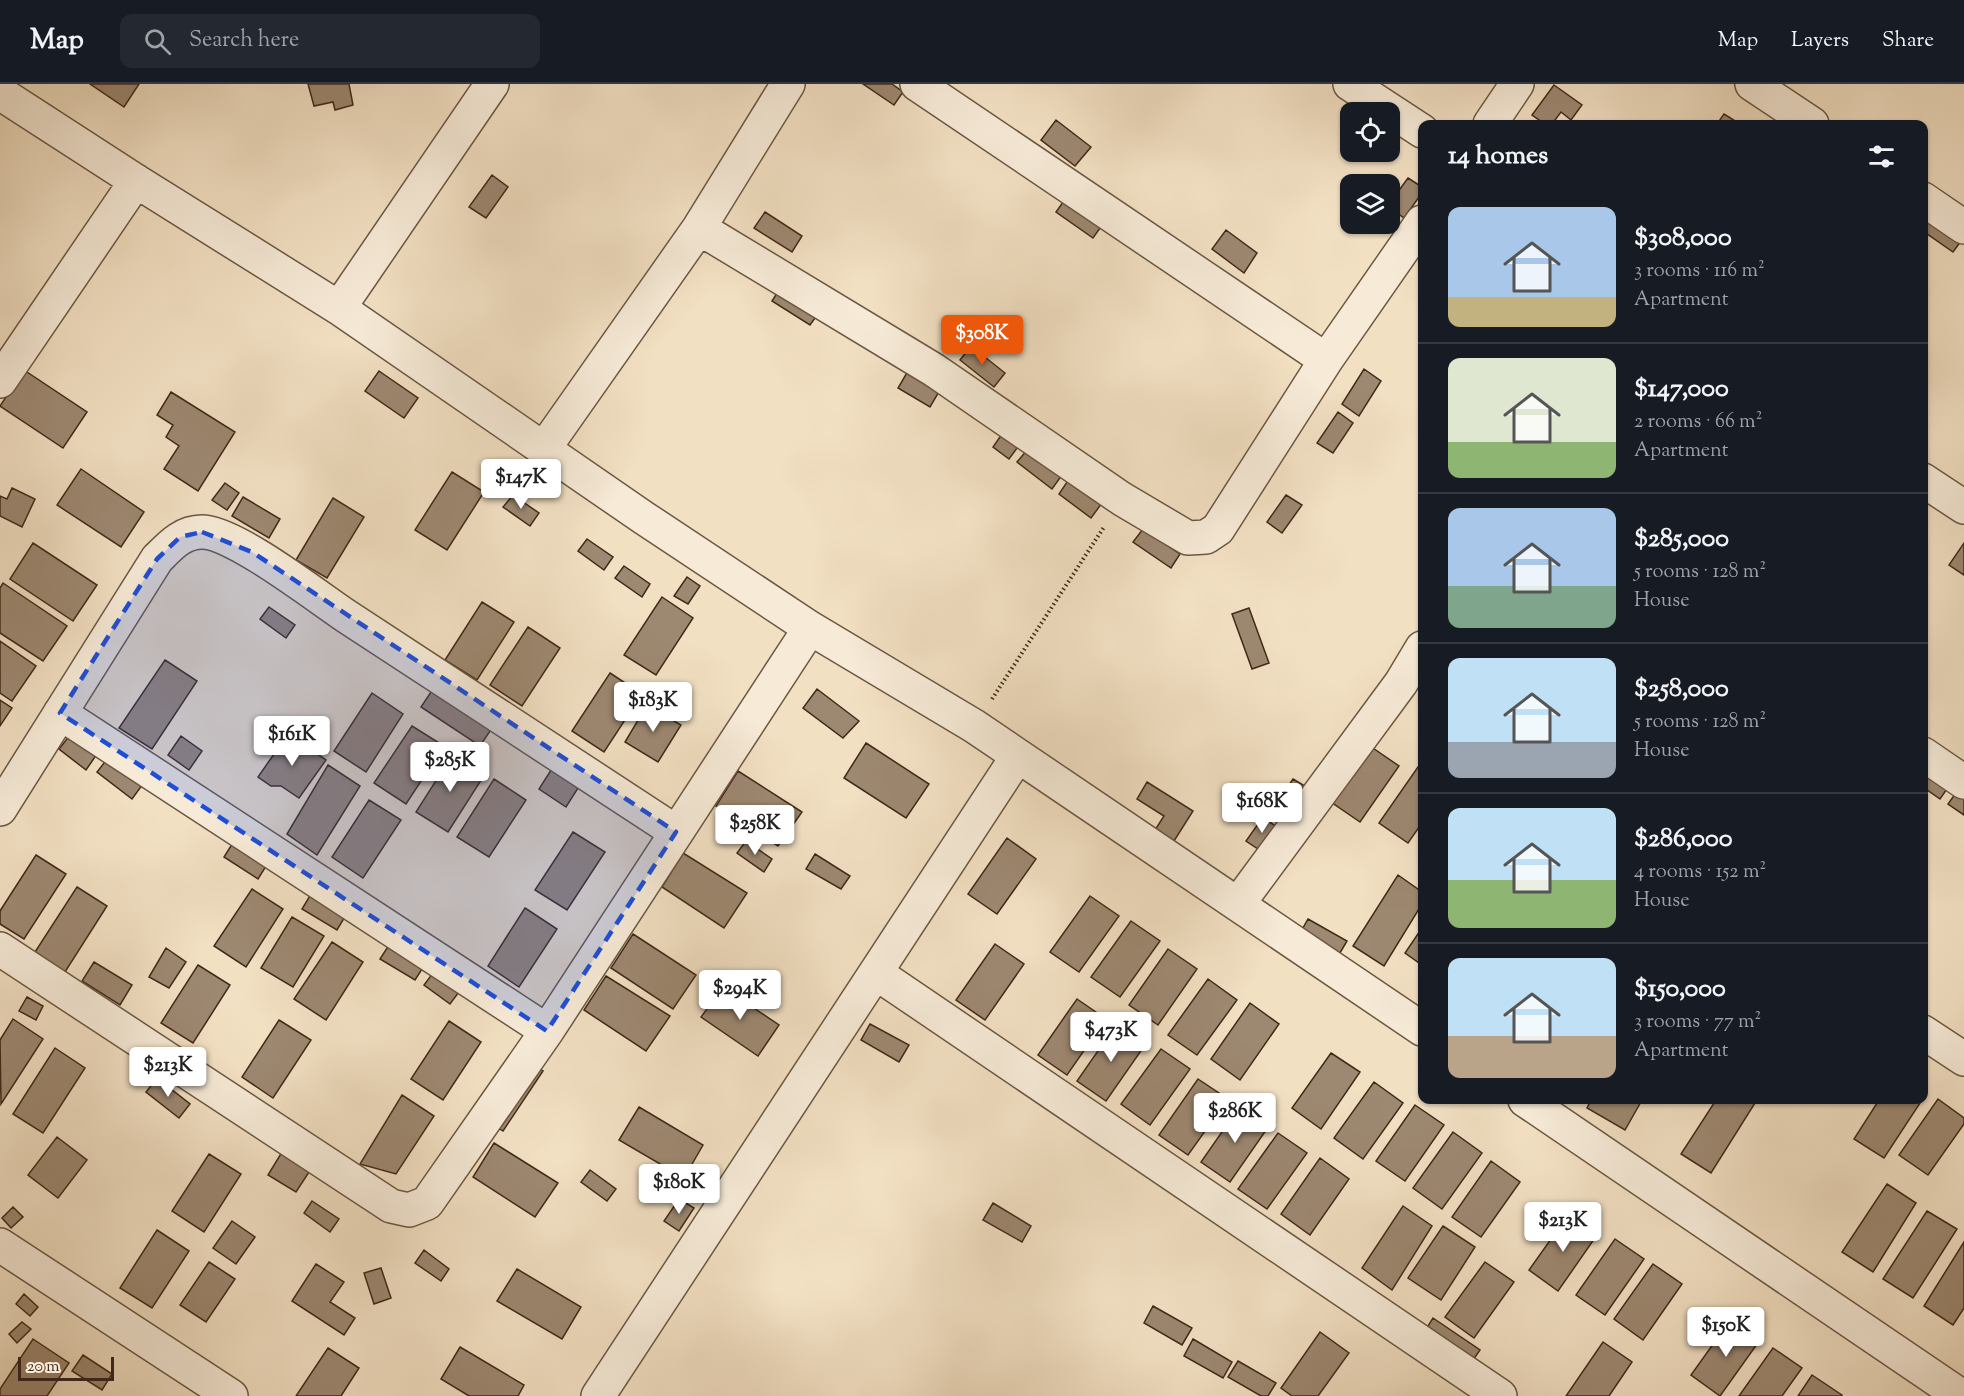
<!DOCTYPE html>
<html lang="en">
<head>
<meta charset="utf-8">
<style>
  :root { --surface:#171b24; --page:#242831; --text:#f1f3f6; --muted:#9ea1a6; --line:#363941; --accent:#ea580c }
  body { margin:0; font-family:"Sorts Mill Goudy",serif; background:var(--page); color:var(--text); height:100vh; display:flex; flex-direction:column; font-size:22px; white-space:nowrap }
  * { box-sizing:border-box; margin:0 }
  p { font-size:20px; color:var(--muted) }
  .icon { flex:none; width:33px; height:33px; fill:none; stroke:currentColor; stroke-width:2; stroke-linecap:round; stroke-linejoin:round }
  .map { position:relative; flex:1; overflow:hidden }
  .drawer { position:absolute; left:1418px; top:36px; width:510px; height:984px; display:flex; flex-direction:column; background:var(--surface); border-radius:12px; box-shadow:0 2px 4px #0004 }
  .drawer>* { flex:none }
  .buttons { position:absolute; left:1340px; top:18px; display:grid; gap:12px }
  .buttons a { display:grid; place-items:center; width:60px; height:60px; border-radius:12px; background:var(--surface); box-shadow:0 2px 4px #0004; font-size:30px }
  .scale { position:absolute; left:18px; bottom:15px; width:96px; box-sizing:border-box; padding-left:6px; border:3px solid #402918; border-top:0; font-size:16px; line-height:21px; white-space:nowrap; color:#402918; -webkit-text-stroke:4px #f7ebd8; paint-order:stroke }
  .price { position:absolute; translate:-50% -51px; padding:0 14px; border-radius:6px; background:#fff; color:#222; font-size:20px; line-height:39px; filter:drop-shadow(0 2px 3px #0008) }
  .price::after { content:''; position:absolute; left:50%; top:36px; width:18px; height:14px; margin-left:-9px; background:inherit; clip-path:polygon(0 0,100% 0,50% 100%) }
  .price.active { background:var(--accent); color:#fff }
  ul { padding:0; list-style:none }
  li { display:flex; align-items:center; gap:18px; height:150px; padding:0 30px }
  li+li { border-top:2px solid var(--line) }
  li span { display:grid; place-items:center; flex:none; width:168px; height:120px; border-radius:12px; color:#555 }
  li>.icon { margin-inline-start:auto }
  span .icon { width:72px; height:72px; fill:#fffc; stroke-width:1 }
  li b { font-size:26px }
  h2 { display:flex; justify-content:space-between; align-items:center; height:72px; padding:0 30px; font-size:26px }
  header { display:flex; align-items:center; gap:36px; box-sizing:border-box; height:84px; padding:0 30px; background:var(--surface); border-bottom:2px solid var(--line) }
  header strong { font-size:28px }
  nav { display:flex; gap:33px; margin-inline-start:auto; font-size:21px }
  .search { width:420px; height:54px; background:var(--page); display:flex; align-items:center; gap:15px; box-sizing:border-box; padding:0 21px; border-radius:12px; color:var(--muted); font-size:22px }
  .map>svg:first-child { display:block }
</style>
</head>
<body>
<header>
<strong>Map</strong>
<div class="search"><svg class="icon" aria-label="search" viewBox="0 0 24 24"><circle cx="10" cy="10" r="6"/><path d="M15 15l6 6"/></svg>Search here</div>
<nav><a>Map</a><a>Layers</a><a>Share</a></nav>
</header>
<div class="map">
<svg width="1964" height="1312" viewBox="0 0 1964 1312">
  <rect width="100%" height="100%" fill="#f2e0c3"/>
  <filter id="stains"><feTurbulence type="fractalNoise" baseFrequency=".00333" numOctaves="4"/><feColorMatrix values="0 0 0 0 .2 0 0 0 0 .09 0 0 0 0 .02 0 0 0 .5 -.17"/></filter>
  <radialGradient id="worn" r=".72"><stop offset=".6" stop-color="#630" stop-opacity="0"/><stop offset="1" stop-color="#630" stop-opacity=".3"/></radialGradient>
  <path fill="#9d8871" stroke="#402918" stroke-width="1.5" d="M90,0H139L124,23Z
    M308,0H349L353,21L335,26L333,18L314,22Z
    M863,0H892L903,8L894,21Z
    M1554,1L1582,21L1571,36L1561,28L1552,40H1545L1532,31Z
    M1724,30L1740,40H1717Z
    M1056,36L1091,63L1075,82L1041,56Z
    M492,91L508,103L486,134L469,123Z
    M1408,94L1422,103V109L1404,134L1389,123V120Z
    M1068,111L1105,137L1093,154L1056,128Z
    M765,128L802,152L792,168L754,144Z
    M1923,130L1964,153L1953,168L1923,147Z
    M1226,146L1257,169L1244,189L1212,165Z
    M782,201L820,227L810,241L772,217Z
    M971,262L1005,289L994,303L960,276Z
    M1364,285L1381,297L1359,332L1342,320Z
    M24,286L87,328L63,364L0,322Z
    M379,287L418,314L404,334L365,307Z
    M908,287L940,306L930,323L898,304Z
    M171,308L235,348L198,407L164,385L179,362L166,353L173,341L157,331Z
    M1338,328L1353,339L1333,369L1317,359Z
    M1004,347L1020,360L1009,375L993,363Z
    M1028,365L1062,391L1052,405L1017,378Z
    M81,385L144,428L121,463L57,421Z
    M452,388L484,408L447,466L415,446Z
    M1069,395L1102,419L1091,434L1059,410Z
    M225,399L239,409L227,426L212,416Z
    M12,404L35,415L22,443L0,432V412L7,415Z
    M513,411L539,429L530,442L503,423Z
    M1286,411L1302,421L1282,449L1267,438Z
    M243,413L280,435L269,454L232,432Z
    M333,414L364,433L327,494L296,476Z
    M1143,445L1180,470L1171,484L1133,458Z
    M587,455L613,473L604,486L578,467Z
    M33,459L97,501L73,537L10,495Z
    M1964,459V491L1949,481Z
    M624,482L650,500L642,513L615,494Z
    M687,493L700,502L688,520L674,512Z
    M3,499L67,542L43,577L0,549V504Z
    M662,513L693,534L656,591L624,571Z
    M482,518L514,538L477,596L445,576Z
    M269,523L295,541L286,554L260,535Z
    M1249,524L1269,579L1252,585L1232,530Z
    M528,543L560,564L522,622L490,601Z
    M0,557L36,582L12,617L0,609Z
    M165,576L197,597L152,665L119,644Z
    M610,589L642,610L604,668L572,647Z
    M433,605L492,644L480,662L421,623Z
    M817,605L859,637L843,654L803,624Z
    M372,609L403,630L366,688L334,667Z
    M0,616L12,624L0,642Z
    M647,621L681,641L658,678L625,658Z
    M412,642L444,662L406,720L374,699Z
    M288,650L326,676L299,714L281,702H271L258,693Z
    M70,651L97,670L86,686L59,665Z
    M181,652L202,667L189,686L168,671Z
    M866,659L929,700L906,734L844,694Z
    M1370,662L1399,682L1360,738L1331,718Z
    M453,670L485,690L448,748L416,728Z
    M108,674L143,700L132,715L97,688Z
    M328,681L360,702L317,771L287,750Z
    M553,683L580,701L566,723L539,705Z
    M1418,683L1422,685V739L1408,759L1379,739Z
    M1923,683L1949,702L1940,715L1923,703Z
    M738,687L802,728L778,762L716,722Z
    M494,695L526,716L489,773L457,753Z
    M1293,695L1308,704L1294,727L1278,717Z
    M1147,698L1193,727L1174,757L1155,746L1164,732L1137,715Z
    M1958,706L1964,710V731L1948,720Z
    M369,716L401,736L363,794L332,773Z
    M1263,733L1278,744L1261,767L1246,757Z
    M573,748L605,768L567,826L535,806Z
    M1007,754L1036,775L997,830L968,810Z
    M234,757L268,779L258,795L224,773Z
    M746,757L772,775L764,788L737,769Z
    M683,769L747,809L724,844L662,803Z
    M815,770L850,792L841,805L806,785Z
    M36,771L66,790L24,855L0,840V827Z
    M1398,791L1422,808V820L1384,882L1353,862Z
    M77,803L107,822L65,888L35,868Z
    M252,805L283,825L246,883L214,862Z
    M311,810L346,831L337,846L302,825Z
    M1090,812L1119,832L1079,888L1050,868Z
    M525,824L557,845L519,903L488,882Z
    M292,833L324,852L293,903L261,884Z
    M1308,835L1347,857L1337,874L1299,851Z
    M1131,837L1160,857L1120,913L1091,893Z
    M1422,844V881L1405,869Z
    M633,850L696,891L673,925L611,884Z
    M332,858L363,878L326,936L294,915Z
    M995,860L1024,880L985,936L956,916Z
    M389,861L424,882L415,896L380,875Z
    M166,864L186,878L169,904L149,893Z
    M1168,865L1197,885L1158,941L1129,921Z
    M94,878L132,901L120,921L82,897Z
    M198,881L230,901L193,959L161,939Z
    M433,889L459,908L450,920L424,901Z
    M606,892L670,932L646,967L584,926Z
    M1208,895L1237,916L1197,971L1168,951Z
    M723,903L779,941L758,972L701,933Z
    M27,913L43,922L36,936L19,927Z
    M1077,915L1106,935L1067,991L1038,971Z
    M1250,919L1279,940L1240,996L1211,975Z
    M13,935L43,955L1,1020L0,956Z
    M279,936L311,956L273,1014L242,993Z
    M449,937L481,958L443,1016L411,995Z
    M870,940L909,961L899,978L861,956Z
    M1116,941L1145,961L1106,1017L1077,997Z
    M55,964L85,984L43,1049L13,1030Z
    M1161,965L1190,985L1150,1041L1121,1020Z
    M1331,969L1360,988L1321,1045L1292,1024Z
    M534,981L543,987L503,1047L494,1041Z
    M157,994L190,1020L179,1034L146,1008Z
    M1198,995L1228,1015L1188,1071L1159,1051Z
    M1374,998L1403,1019L1363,1075L1334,1054Z
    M402,1011L434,1032L396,1090L360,1080Z
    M1938,1015L1964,1034V1040L1928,1091L1899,1071Z
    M1591,1016H1642L1625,1046L1587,1024Z
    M1716,1016H1750L1755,1019L1711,1089L1681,1070Z
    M1879,1016H1922L1884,1074L1854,1055Z
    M1415,1021L1444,1041L1405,1097L1376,1077Z
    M1240,1022L1269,1042L1230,1098L1201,1078Z
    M639,1023L703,1061L684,1094L619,1056Z
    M1453,1048L1482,1069L1442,1125L1413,1104Z
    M1278,1049L1307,1069L1267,1125L1238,1105Z
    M57,1053L87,1076L58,1114L28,1091Z
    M494,1059L558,1099L535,1133L473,1093Z
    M282,1068L311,1085L296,1108L268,1091Z
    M209,1070L241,1090L204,1148L172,1127Z
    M1320,1074L1349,1095L1310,1151L1281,1130Z
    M1491,1077L1520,1098L1481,1153L1452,1133Z
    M590,1086L616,1105L607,1117L581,1098Z
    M1887,1100L1916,1119L1873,1188L1842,1168Z
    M679,1115L694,1124L679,1147L664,1137Z
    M312,1117L339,1135L330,1148L304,1129Z
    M993,1119L1031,1142L1022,1158L983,1136Z
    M1403,1122L1432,1142L1392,1206L1362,1184Z
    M13,1123L23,1133L11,1144L2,1134Z
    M1927,1127L1957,1145L1913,1214L1883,1195Z
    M1568,1131L1597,1151L1558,1207L1529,1186Z
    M232,1137L255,1153L236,1180L213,1164Z
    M1443,1142L1475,1163L1441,1216L1408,1194Z
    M157,1146L189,1167L152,1224L120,1204Z
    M1615,1155L1644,1175L1605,1231L1576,1211Z
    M1964,1158V1224L1953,1241L1924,1222Z
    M424,1166L449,1185L441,1197L415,1179Z
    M209,1178L235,1195L206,1238L180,1221Z
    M1485,1178L1514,1198L1474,1254L1445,1233Z
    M316,1180L344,1198L330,1218L355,1234L344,1251L292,1217Z
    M1653,1180L1682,1200L1643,1256L1614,1235Z
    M381,1184L391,1214L374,1220L364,1189Z
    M517,1185L581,1223L562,1255L497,1217Z
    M24,1210L38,1223L30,1232L16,1220Z
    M1153,1222L1192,1244L1182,1261L1144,1239Z
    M1433,1234L1480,1266L1471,1279L1423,1250Z
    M1731,1235L1760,1256L1720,1312L1691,1291Z
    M22,1238L31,1245L17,1259L9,1250Z
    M1320,1248L1349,1269L1318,1312H1292L1281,1304Z
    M33,1255L69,1279L47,1312H0V1305Z
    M1193,1255L1232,1278L1223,1294L1184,1272Z
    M1603,1258L1632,1278L1609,1312H1566Z
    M460,1263L524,1301L518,1312H469L441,1295Z
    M328,1264L359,1284L341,1312H296Z
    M1773,1264L1802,1284L1782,1312H1739Z
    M83,1271L112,1290L102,1306L72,1287Z
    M1238,1277L1276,1299L1268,1312H1261L1228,1293Z
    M1812,1291L1842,1311L1841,1312H1798Z"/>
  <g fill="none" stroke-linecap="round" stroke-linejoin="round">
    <g stroke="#6c5743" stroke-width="36">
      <path id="minor" d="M917,0L1326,276
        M1350,0L1422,47
        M1752,0L1812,40
        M0,9L136,97L339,224L644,434L810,544L974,642L1422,945
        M1490,40L1517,0
        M1923,115L1964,143
        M699,144L934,286L1122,415L1188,454L1206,453L1218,445L1326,276L1422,138
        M339,224L492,0
        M0,297L136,97
        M543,366L699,144L788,0
        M1923,396L1964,423
        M60,629L547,947
        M1923,670L1964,698
        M0,725L157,475C170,462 182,448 202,448C234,448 316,512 346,532C456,604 566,676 676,748
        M1238,820L1401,599L1422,564
        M0,865L391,1122L409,1126L427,1119L547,947L810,544
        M876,889L1500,1312
        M1923,948L1964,975
        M1525,1016L1961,1312
        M0,1161L231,1312
        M598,1312L1017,673"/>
    </g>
    <path stroke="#402918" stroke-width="4" stroke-dasharray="1.5 3" stroke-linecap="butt" d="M992,615L1104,443"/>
    <use href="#minor" stroke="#f7ebd8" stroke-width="33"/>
  </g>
  <path fill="#1d4ed8" fill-opacity="0.2" stroke="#1d4ed8" stroke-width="4.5" stroke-dasharray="12 8" stroke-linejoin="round" d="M202,448L252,468L676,748L547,947L60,629L157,475L180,453Z"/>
  <rect width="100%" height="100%" filter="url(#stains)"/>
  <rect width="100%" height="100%" fill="url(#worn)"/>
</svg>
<div class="buttons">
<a><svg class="icon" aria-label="locate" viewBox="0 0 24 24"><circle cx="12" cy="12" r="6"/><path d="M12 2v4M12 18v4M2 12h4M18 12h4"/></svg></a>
<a><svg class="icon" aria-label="layers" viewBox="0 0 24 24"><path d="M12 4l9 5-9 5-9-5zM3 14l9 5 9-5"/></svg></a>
</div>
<div class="scale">20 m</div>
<b class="price active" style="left:982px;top:282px">$308K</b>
<b class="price" style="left:521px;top:426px">$147K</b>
<b class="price" style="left:653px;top:649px">$183K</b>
<b class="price" style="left:292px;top:683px">$161K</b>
<b class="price" style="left:450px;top:709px">$285K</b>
<b class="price" style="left:1262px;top:750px">$168K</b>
<b class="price" style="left:755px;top:772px">$258K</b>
<b class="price" style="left:740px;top:937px">$294K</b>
<b class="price" style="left:1111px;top:979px">$473K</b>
<b class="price" style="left:168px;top:1014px">$213K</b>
<b class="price" style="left:1235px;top:1060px">$286K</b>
<b class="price" style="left:679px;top:1131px">$180K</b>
<b class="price" style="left:1563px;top:1169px">$213K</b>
<b class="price" style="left:1726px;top:1274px">$150K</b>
<section class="drawer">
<h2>14 homes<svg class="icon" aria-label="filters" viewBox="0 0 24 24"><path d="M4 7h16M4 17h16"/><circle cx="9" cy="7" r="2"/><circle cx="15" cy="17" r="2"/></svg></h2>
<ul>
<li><span style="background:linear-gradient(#a9c7e8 75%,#c2b280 0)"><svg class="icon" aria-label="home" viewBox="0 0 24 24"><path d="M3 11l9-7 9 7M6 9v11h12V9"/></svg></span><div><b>$308,000</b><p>3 rooms · 116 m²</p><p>Apartment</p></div></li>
<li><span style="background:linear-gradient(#dfe7d0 70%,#8fb573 0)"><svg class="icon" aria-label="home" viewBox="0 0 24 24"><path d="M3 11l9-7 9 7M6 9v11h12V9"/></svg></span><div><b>$147,000</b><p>2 rooms · 66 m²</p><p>Apartment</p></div></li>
<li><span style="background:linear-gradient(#a9c7e8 65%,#7fa58c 0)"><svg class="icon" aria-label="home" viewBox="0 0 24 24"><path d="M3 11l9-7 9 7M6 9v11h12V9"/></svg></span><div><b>$285,000</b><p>5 rooms · 128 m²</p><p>House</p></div></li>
<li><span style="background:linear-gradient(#bfe0f5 70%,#9aa5b1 0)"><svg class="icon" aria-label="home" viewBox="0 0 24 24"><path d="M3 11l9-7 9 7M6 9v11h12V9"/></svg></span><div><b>$258,000</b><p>5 rooms · 128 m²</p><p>House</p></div></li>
<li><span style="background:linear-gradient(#bfe0f5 60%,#8fb573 0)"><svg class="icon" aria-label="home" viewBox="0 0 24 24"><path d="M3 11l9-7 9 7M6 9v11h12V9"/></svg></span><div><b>$286,000</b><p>4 rooms · 152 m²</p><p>House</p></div></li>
<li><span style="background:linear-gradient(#bfe0f5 65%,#b9a48a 0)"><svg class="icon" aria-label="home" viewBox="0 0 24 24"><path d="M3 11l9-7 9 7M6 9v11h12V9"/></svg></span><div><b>$150,000</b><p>3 rooms · 77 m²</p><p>Apartment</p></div></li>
</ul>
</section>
</div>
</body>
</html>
